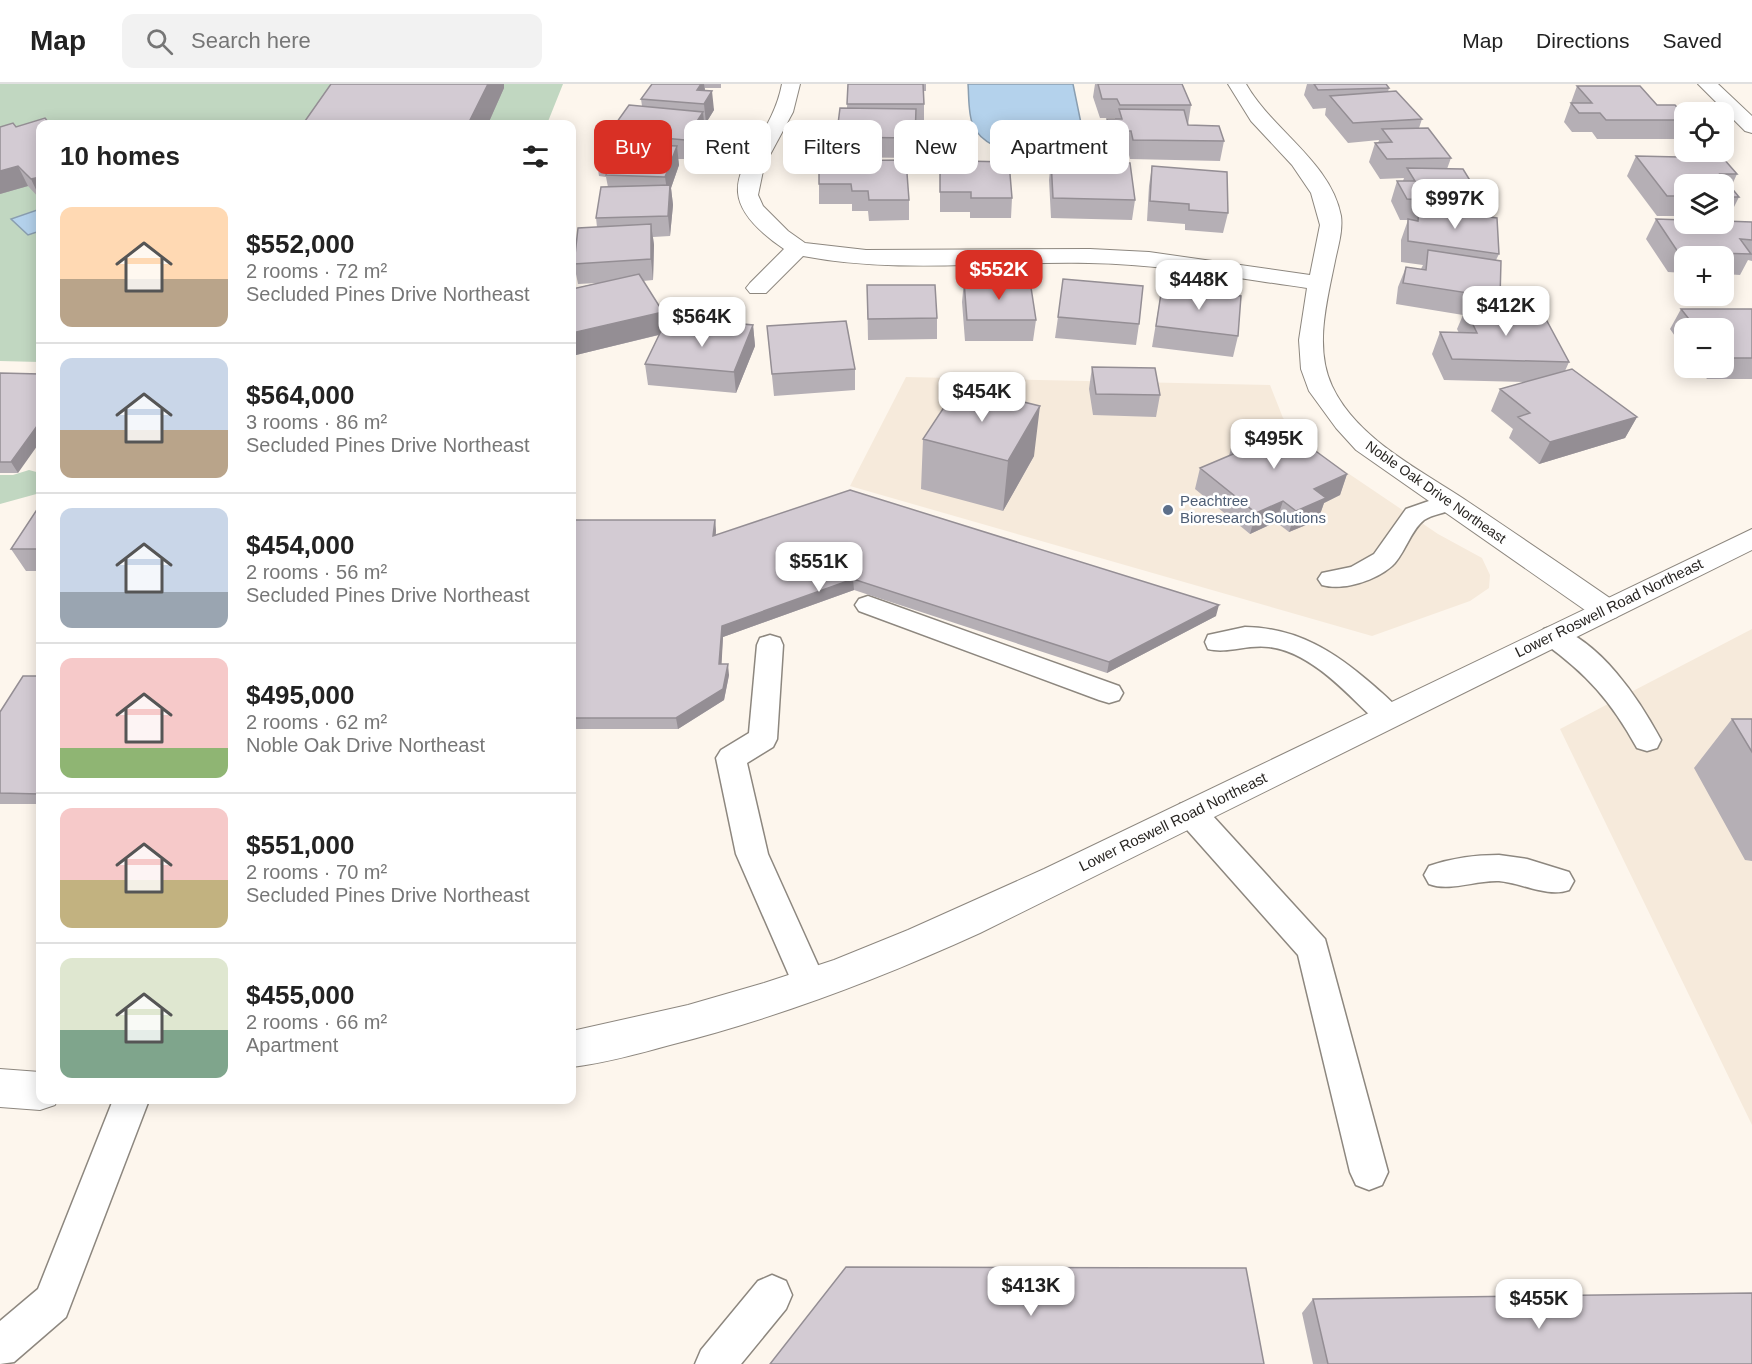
<!DOCTYPE html>
<html lang="en">
<head>
<meta charset="utf-8">
<style>
  :root { --surface:#fff; --page:#f2f2f2; --text:#222; --muted:#767676; --line:#e0e0e0; --accent:#d93025 }
  body { margin:0; font-family:Helvetica,sans-serif; background:var(--page); color:var(--text); height:100vh; display:flex; flex-direction:column; font-size:22px; white-space:nowrap }
  * { box-sizing:border-box; margin:0 }
  p { font-size:20px; color:var(--muted) }
  .icon { flex:none; width:33px; height:33px; fill:none; stroke:currentColor; stroke-width:2; stroke-linecap:round; stroke-linejoin:round }
  .map { position:relative; flex:1; overflow:hidden }
  .details { position:absolute; left:36px; top:36px; width:540px; height:984px; display:flex; flex-direction:column; background:var(--surface); border-radius:12px; box-shadow:0 3px 15px #0003 }
  .details>* { flex:none }
  .hud { position:absolute; left:594px; top:36px; width:570px; height:54px; display:flex; gap:12px }
  .fabs { position:absolute; left:1674px; top:18px; display:grid; gap:12px }
  .fabs a { display:grid; place-items:center; width:60px; height:60px; border-radius:12px; background:var(--surface); box-shadow:0 3px 15px #0003; font-size:30px }
  .price { position:absolute; translate:-50% -51px; padding:0 14px; border-radius:12px; background:#fff; color:#222; font-size:20px; line-height:39px; filter:drop-shadow(0 2px 3px #0008) }
  .price::after { content:''; position:absolute; left:50%; top:36px; width:18px; height:14px; margin-left:-9px; background:inherit; clip-path:polygon(0 0,100% 0,50% 100%) }
  .price.active { background:var(--accent); color:#fff }
  ul { padding:0; list-style:none }
  li { display:flex; align-items:center; gap:18px; height:150px; padding:0 24px }
  li+li { border-top:2px solid var(--line) }
  li span { display:grid; place-items:center; flex:none; width:168px; height:120px; border-radius:12px; color:#555 }
  li>.icon { margin-inline-start:auto }
  span .icon { width:72px; height:72px; fill:#fffc; stroke-width:1 }
  li b { font-size:26px }
  h2 { display:flex; justify-content:space-between; align-items:center; height:72px; padding:0 24px; font-size:26px }
  .pill { padding:0 21px; border-radius:12px; background:var(--surface); box-shadow:0 3px 15px #0003; font-size:21px; line-height:54px }
  .pill.active { background:var(--accent); color:#fff }
  header { display:flex; align-items:center; gap:36px; box-sizing:border-box; height:84px; padding:0 30px; background:var(--surface); border-bottom:2px solid var(--line) }
  header strong { font-size:28px }
  nav { display:flex; gap:33px; margin-inline-start:auto; font-size:21px }
  .search { width:420px; height:54px; background:var(--page); display:flex; align-items:center; gap:15px; box-sizing:border-box; padding:0 21px; border-radius:12px; color:var(--muted); font-size:22px }
  .map>svg:first-child { display:block }
</style>
</head>
<body>
<header>
<strong>Map</strong>
<div class="search"><svg class="icon" aria-label="search" viewBox="0 0 24 24"><circle cx="10" cy="10" r="6"/><path d="M15 15l6 6"/></svg>Search here</div>
<nav><a>Map</a><a>Directions</a><a>Saved</a></nav>
</header>
<div class="map">
<svg width="1752" height="1280" viewBox="0 0 1752 1280">
  <rect width="100%" height="100%" fill="#fdf6ed"/>
  <path fill="#f6eadb" d="M906,293L1270,301L1283,334L1324,373L1438,450L1482,474L1490,491L1489,504L1470,517L1372,552L850,402Z
    M1752,545V1041L1560,645Z"/>
  <path fill="#c1d7c1" d="M0,0H563L547,40H40V278L0,277Z
    M29,386L40,389V409L0,420V391H13Z"/>
  <path fill="#b4d2ec" stroke="#8a9eb0" stroke-width="1.5" d="M968,0H1073L1082,44C1070,83 987,76 973,41C968,30 969,12 968,0Z
    M40,125V147L28,151L11,135Z"/>
  <g fill="none" stroke-linecap="round" stroke-linejoin="round">
    <g stroke="#8d877f" stroke-width="3">
      <path id="service" d="M1449,410L1458,413L1461,418C1453,430 1436,428 1424,436C1410,447 1405,470 1392,482C1375,497 1343,507 1322,501L1318,495L1322,489L1351,483L1374,470L1406,425Z
        M868,512L1119,602L1123,609L1119,616L1109,619L1099,616L859,527L855,521L859,515Z
        M1553,542C1600,556 1639,615 1661,656L1657,664L1647,667L1637,664C1611,617 1587,590 1544,559L1540,552L1544,545Z
        M1245,543C1298,544 1335,568 1374,602C1384,611 1396,620 1403,632L1399,640L1389,643L1379,640C1349,612 1312,568 1269,563C1248,560 1227,570 1208,565L1205,558L1208,551Z
        M770,551L780,554L783,561L777,655L773,663L747,679L768,770L827,901L822,912L810,916L798,912L736,770L716,674L721,666L749,649L757,561L760,554Z
        M1191,717L1202,720L1325,855L1388,1088L1382,1101L1369,1106L1356,1101L1350,1088L1298,871L1180,738L1176,729L1180,720Z
        M1499,771L1527,775L1569,788L1574,797L1569,806C1548,814 1522,799 1499,797C1476,796 1450,808 1429,800L1424,791L1429,782C1452,774 1475,771 1499,771Z
        M113,1016H149L66,1233L14,1278L0,1280V1237L38,1205Z
        M772,1191L786,1197L792,1211L786,1225L741,1280H695L701,1266L758,1197Z"/>
    </g>
    <g stroke="#8d877f" stroke-width="2">
      <path id="minor" d="M782,0H800L793,28L764,82L758,111L763,122L788,147L805,159L866,166L1090,165L1149,168L1310,191L1320,141L1311,109L1292,81L1251,37L1228,0H1246C1272,46 1331,78 1341,132C1343,147 1338,162 1335,177C1327,217 1314,263 1332,302C1357,356 1423,387 1470,419C1519,452 1568,485 1617,519L1621,526L1617,533L1606,537L1595,533L1356,366L1336,344L1309,307L1301,285L1299,256L1307,204C1235,194 1162,180 1089,179C995,177 896,190 803,172L766,209H750L746,204L750,199L784,165C689,100 768,74 782,0Z
        M1698,0H1718L1752,32V49L1745,47Z"/>
    </g>
    <g stroke="#8d877f" stroke-width="2">
      <path id="tertiary" d="M1752,445V466L980,849C879,895 777,934 670,961C638,970 604,979 572,983V947L688,921L764,899L834,876L908,846L1044,785Z
        M0,985L40,988V1016H57L55,1021L40,1026L0,1023Z"/>
    </g>
    <use href="#service" fill="#fff" fill-rule="evenodd"/>
    <use href="#minor" fill="#fff" fill-rule="evenodd"/>
    <use href="#tertiary" fill="#fff" fill-rule="evenodd"/>
  </g>
  <path fill="#b5afb5" d="M331,0H504V4L488,40H306L305,37Z
    M652,0H721V4H705V7L714,26L706,39H704L705,47L687,75H678L679,81L671,104L673,121L670,152L653,153L654,161L653,196L643,197L663,228L666,247L705,250L753,241L755,262L736,309L648,301L645,280L659,251L576,271L572,261V205L597,199L578,200L574,180L597,143L596,134L608,103L606,93L599,92L596,73L611,60L609,49L642,22L641,15Z
    M848,0H926V7H923L924,20V39H916L915,74L828,73V53L838,40L847,24Z
    M1095,0H1182L1191,21L1188,41L1224,57L1220,77L1130,75L1128,67L1106,66L1104,54L1107,35H1115V34H1100L1093,13Z
    M1307,0H1386L1389,4L1388,8L1422,35L1419,44L1451,74L1447,85L1482,116L1477,131L1499,170L1496,176L1500,214L1496,225L1569,278L1565,287L1637,333L1625,354L1539,380L1509,354L1513,345L1491,327L1500,305L1525,298L1444,296L1432,270L1440,248L1459,249L1457,245L1463,231L1396,220L1398,203L1406,183L1421,185L1423,181L1401,178V156L1408,136H1400L1391,117L1397,97H1403L1404,94L1380,95L1369,78L1375,59H1378L1379,56L1348,59L1325,31L1326,24L1313,25L1304,11Z
    M1577,2L1657,21L1684,31V45L1680,55H1597L1592,48H1572L1564,38Z
    M40,40V115L28,102L0,110V43H16Z
    M940,70L963,77L1012,114L1011,134H970V128H940Z
    M1636,72L1737,90L1731,103L1739,113L1729,133H1724V100H1684V132H1657L1627,92Z
    M1051,76L1135,116L1132,136L1051,134L1049,96Z
    M819,77L909,116V136L869,137L868,127H852V120H819Z
    M1152,82L1228,129L1223,149L1185,146V140L1147,137L1149,102Z
    M1656,135L1752,138V177L1748,176L1740,191L1724,190V172H1684V189L1668,188L1646,155Z
    M964,197L1036,236L1033,257H965L962,218Z
    M867,201L937,234V255L868,256Z
    M1162,203L1238,252L1233,273L1152,263Z
    M1681,225H1752V295H1707L1698,284H1724V244H1684V265L1670,245Z
    M1058,233L1139,240L1136,261L1055,254Z
    M767,242L855,285V306L774,312Z
    M1092,283L1160,311L1156,333L1093,331L1089,305Z
    M0,289L18,389H0Z
    M923,355L1034,372L1003,427L921,405Z
    M1233,356L1347,390L1340,411L1324,419L1318,436L1289,448L1276,438L1250,450L1195,405L1200,384L1229,372Z
    M40,421V487H26L11,465Z
    M572,436H715L716,451L1216,532L1107,589L854,506L723,553L721,580L729,591L724,616L678,645H572Z
    M40,592V720H0V628Z
    M1732,635H1752V777L1745,776L1694,684Z
    M1313,1215L1752,1280H1313L1302,1229Z"/>
  <path fill="#948e94" d="M488,0H504V4L488,40H470L469,38Z
    M701,0H704L706,14L697,6Z
    M712,7L714,26L706,39L704,20Z
    M703,28L705,47L687,75L685,56Z
    M677,62L679,81L671,104L673,121L670,152L668,132V113L665,93Z
    M18,82L28,102L0,110V87Z
    M40,93V114L31,95Z
    M651,140L654,161L653,196L651,175Z
    M663,228L666,249L576,271L572,249Z
    M753,241L755,262L736,309L734,288Z
    M1040,322L1034,372L1003,427L1008,377Z
    M1637,333L1625,354L1539,380L1550,358Z
    M40,338V358L18,389L11,378Z
    M1347,390L1340,411L1324,419L1318,436L1289,448L1296,427L1314,405Z
    M1283,417L1276,438L1250,450L1256,429Z
    M715,436L716,447L714,463L713,452Z
    M853,495L854,506L723,553L721,591L719,580L722,542Z
    M1219,521L1216,532L1107,589L1109,578Z
    M728,580L729,591L724,616L678,645L676,634Z"/>
  <path fill="#d3cbd3" stroke="#948e94" stroke-width="1.5" d="M331,0H488L469,38L305,37Z
    M652,0H701L697,6L712,7L704,20L641,15Z
    M848,0H923L924,20H847Z
    M1098,0H1182L1191,21H1120L1117,15H1102Z
    M1314,0H1386L1389,4L1318,6Z
    M1577,2H1640L1657,21H1675L1684,31V36H1606L1600,29H1579L1571,19H1592Z
    M1396,7L1422,35L1353,39L1330,12Z
    M629,21L703,28L685,56L609,49Z
    M840,24L916,25L915,54L828,53L829,40H838Z
    M1119,25L1184,26L1188,41L1219,42L1224,57L1133,56L1131,47H1109L1107,35H1122Z
    M45,34L48,38L162,40H40V93L31,95L18,82L0,87V43L13,39L16,43Z
    M1428,44L1451,74L1387,75L1375,59L1392,58L1382,45Z
    M602,59L677,62L665,93L606,91L614,73H596Z
    M940,70H963V77L1009,78L1012,114H971V108H940Z
    M1636,72L1723,74L1737,90H1720L1739,113H1724V100H1684V112H1667Z
    M906,76L909,116H869L868,107H852L851,100H819V77Z
    M1051,76L1130,79L1135,116L1053,114Z
    M1152,82L1227,88L1228,129L1189,126V120L1150,117Z
    M1407,84L1463,85L1482,116L1407,115L1397,97H1415Z
    M670,101L668,132L596,134L601,103Z
    M1419,123L1497,134L1499,170L1408,157V135L1418,137Z
    M1656,135L1684,136V140H1724V137L1752,138V156L1740,155L1751,170L1678,168Z
    M651,140V175L574,180L578,144Z
    M1428,166L1501,177L1500,214L1403,199L1406,183L1426,186Z
    M639,190L663,228L572,249V205Z
    M1063,195L1143,202L1139,240L1058,233Z
    M964,197H1030L1036,236H967Z
    M867,201H935L937,234L868,235Z
    M1162,203L1241,212L1238,252L1156,242Z
    M1465,224L1541,226L1569,278L1452,275L1440,248L1477,249Z
    M1681,225H1752V274H1724V244H1696Z
    M711,237L753,241L734,288L645,280L661,247L705,250Z
    M846,237L855,285L772,290L767,242Z
    M1092,283L1155,284L1160,311L1096,310Z
    M1572,285L1637,333L1550,358L1518,333L1530,329L1500,305Z
    M0,289L40,290V338L11,378H0Z
    M958,302L1040,322L1008,377L923,355Z
    M1276,338L1347,390L1314,405L1326,414L1296,427L1283,417L1256,429L1200,384L1245,365L1233,356Z
    M850,406L1219,521L1109,578L853,495L722,542L719,580H728L723,605L676,634H572V436H715L713,452Z
    M40,421V465H11Z
    M23,592H40V710L0,709V628Z
    M1732,635H1752V668Z
    M846,1183L1246,1184L1264,1280H770Z
    M1752,1209V1280H1328L1313,1215Z"/>
  <circle fill="#5c6f8a" stroke="#fff" stroke-width="2" cx="1168" cy="426" r="6"/>
  <g text-anchor="middle" stroke-width="5" stroke-linejoin="round" paint-order="stroke">
    <g font-size="14" fill="#292623" stroke="#fff">
      <text transform="translate(1436 408) rotate(35)" y="5">Noble Oak Drive Northeast</text>
    </g>
    <g font-size="15" fill="#4e5e75" stroke="#fff" text-anchor="start">
      <text x="1180" y="422">Peachtree<tspan x="1180" dy="17">Bioresearch Solutions</tspan></text>
    </g>
    <g font-size="15" fill="#292623" stroke="#fff">
      <text transform="translate(1609 524) rotate(-26)" y="5">Lower Roswell Road Northeast</text>
      <text transform="translate(1173 738) rotate(-26)" y="5">Lower Roswell Road Northeast</text>
    </g>
  </g>
</svg>
<div class="fabs">
<a><svg class="icon" aria-label="locate" viewBox="0 0 24 24"><circle cx="12" cy="12" r="6"/><path d="M12 2v4M12 18v4M2 12h4M18 12h4"/></svg></a>
<a><svg class="icon" aria-label="layers" viewBox="0 0 24 24"><path d="M12 4l9 5-9 5-9-5zM3 14l9 5 9-5"/></svg></a>
<a>+</a>
<a>−</a>
</div>
<b class="price" style="left:1455px;top:146px">$997K</b>
<b class="price active" style="left:999px;top:217px">$552K</b>
<b class="price" style="left:1199px;top:227px">$448K</b>
<b class="price" style="left:1506px;top:253px">$412K</b>
<b class="price" style="left:702px;top:264px">$564K</b>
<b class="price" style="left:982px;top:339px">$454K</b>
<b class="price" style="left:1274px;top:386px">$495K</b>
<b class="price" style="left:819px;top:509px">$551K</b>
<b class="price" style="left:1031px;top:1233px">$413K</b>
<b class="price" style="left:1539px;top:1246px">$455K</b>
<div class="hud">
<a class="pill active">Buy</a>
<a class="pill">Rent</a>
<a class="pill">Filters</a>
<a class="pill">New</a>
<a class="pill">Apartment</a>
</div>
<section class="details">
<h2>10 homes<svg class="icon" aria-label="filters" viewBox="0 0 24 24"><path d="M4 7h16M4 17h16"/><circle cx="9" cy="7" r="2"/><circle cx="15" cy="17" r="2"/></svg></h2>
<ul>
<li><span style="background:linear-gradient(#ffd9b3 60%,#b9a48a 0)"><svg class="icon" aria-label="home" viewBox="0 0 24 24"><path d="M3 11l9-7 9 7M6 9v11h12V9"/></svg></span><div><b>$552,000</b><p>2 rooms · 72 m²</p><p>Secluded Pines Drive Northeast</p></div></li>
<li><span style="background:linear-gradient(#c9d6e8 60%,#b9a48a 0)"><svg class="icon" aria-label="home" viewBox="0 0 24 24"><path d="M3 11l9-7 9 7M6 9v11h12V9"/></svg></span><div><b>$564,000</b><p>3 rooms · 86 m²</p><p>Secluded Pines Drive Northeast</p></div></li>
<li><span style="background:linear-gradient(#c9d6e8 70%,#9aa5b1 0)"><svg class="icon" aria-label="home" viewBox="0 0 24 24"><path d="M3 11l9-7 9 7M6 9v11h12V9"/></svg></span><div><b>$454,000</b><p>2 rooms · 56 m²</p><p>Secluded Pines Drive Northeast</p></div></li>
<li><span style="background:linear-gradient(#f6c9c9 75%,#8fb573 0)"><svg class="icon" aria-label="home" viewBox="0 0 24 24"><path d="M3 11l9-7 9 7M6 9v11h12V9"/></svg></span><div><b>$495,000</b><p>2 rooms · 62 m²</p><p>Noble Oak Drive Northeast</p></div></li>
<li><span style="background:linear-gradient(#f6c9c9 60%,#c2b280 0)"><svg class="icon" aria-label="home" viewBox="0 0 24 24"><path d="M3 11l9-7 9 7M6 9v11h12V9"/></svg></span><div><b>$551,000</b><p>2 rooms · 70 m²</p><p>Secluded Pines Drive Northeast</p></div></li>
<li><span style="background:linear-gradient(#dfe7d0 60%,#7fa58c 0)"><svg class="icon" aria-label="home" viewBox="0 0 24 24"><path d="M3 11l9-7 9 7M6 9v11h12V9"/></svg></span><div><b>$455,000</b><p>2 rooms · 66 m²</p><p>Apartment</p></div></li>
</ul>
</section>
</div>
</body>
</html>
